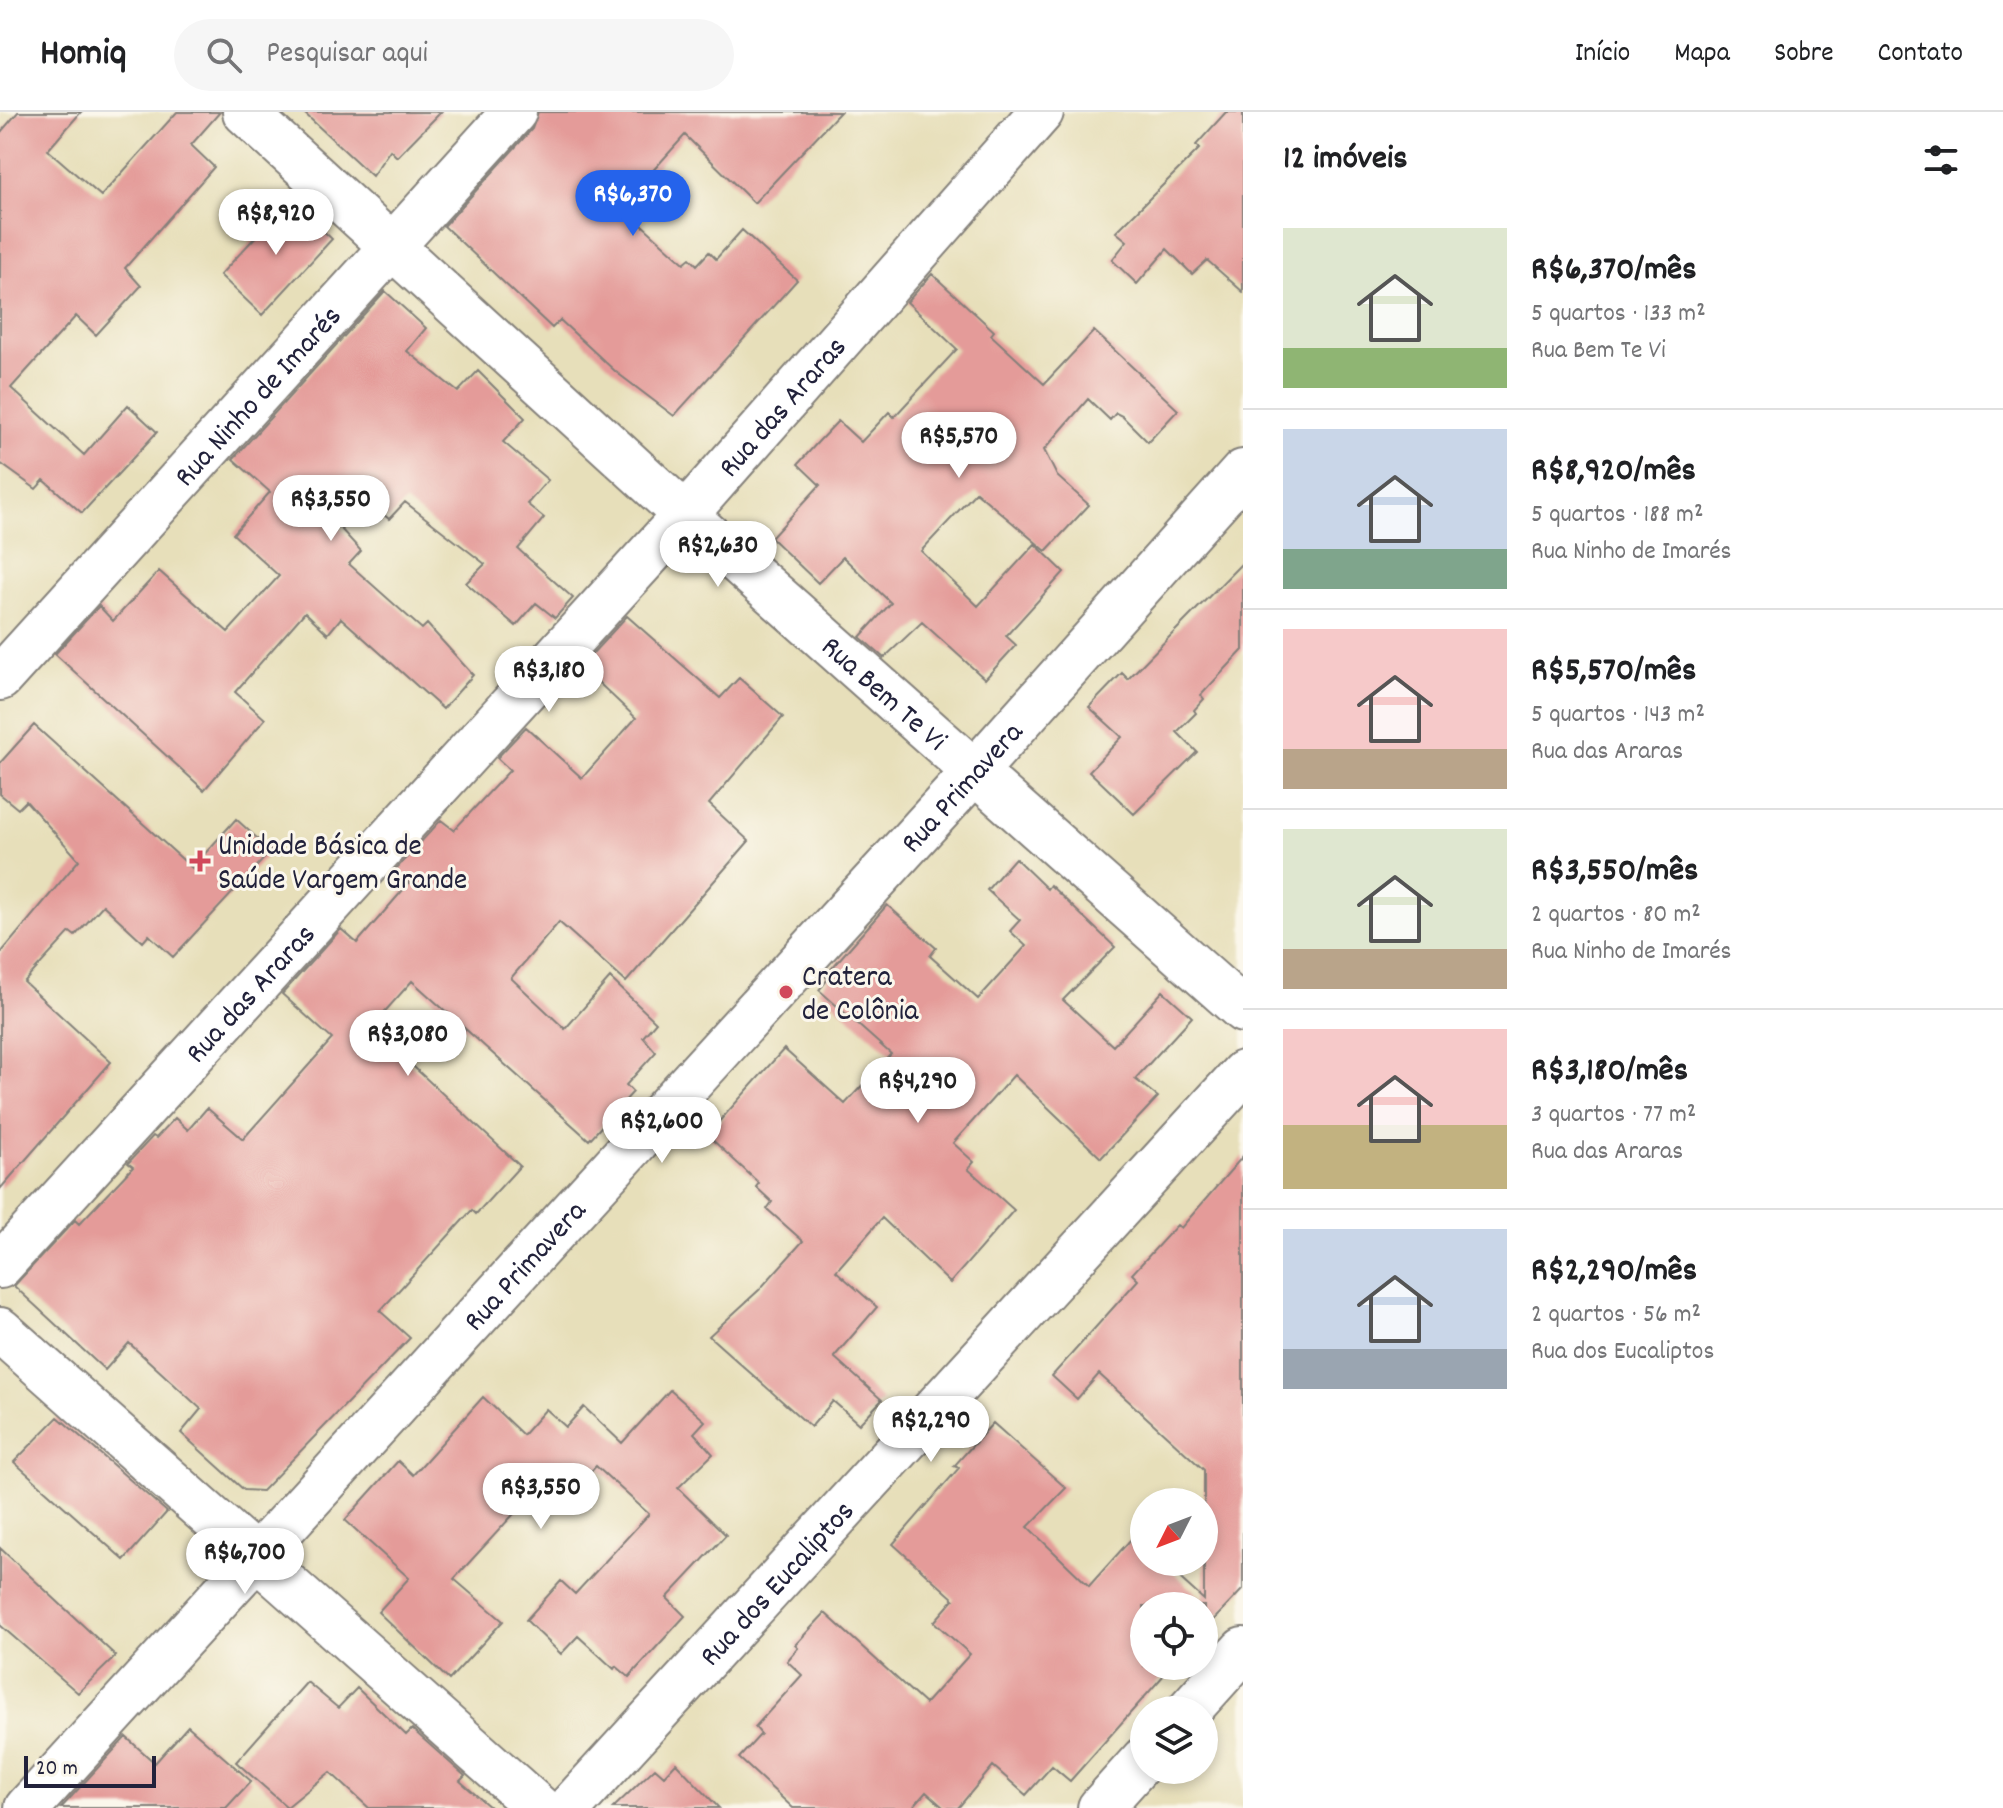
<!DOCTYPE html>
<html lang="pt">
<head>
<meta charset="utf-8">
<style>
  :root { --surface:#fff; --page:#f6f6f6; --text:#202124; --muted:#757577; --line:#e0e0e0; --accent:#2563eb }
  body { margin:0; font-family:Dekko,sans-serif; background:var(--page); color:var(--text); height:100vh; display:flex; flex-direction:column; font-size:30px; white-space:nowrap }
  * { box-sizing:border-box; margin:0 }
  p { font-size:26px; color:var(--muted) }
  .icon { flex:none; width:44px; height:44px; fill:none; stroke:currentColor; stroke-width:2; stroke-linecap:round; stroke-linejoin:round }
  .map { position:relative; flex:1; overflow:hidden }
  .side { display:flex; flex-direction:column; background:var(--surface); width:760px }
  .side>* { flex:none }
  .needle { width:52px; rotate:228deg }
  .controls { position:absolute; left:1130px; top:1376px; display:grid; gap:16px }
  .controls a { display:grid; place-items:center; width:88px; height:88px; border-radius:50%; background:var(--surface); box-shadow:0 4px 12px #0003; font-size:40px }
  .scale { position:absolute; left:24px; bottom:20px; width:132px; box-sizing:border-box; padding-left:8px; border:4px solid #22223b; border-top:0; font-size:22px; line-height:28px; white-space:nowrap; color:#22223b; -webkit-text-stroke:6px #fbf7ec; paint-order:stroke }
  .price { position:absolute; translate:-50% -68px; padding:0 18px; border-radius:28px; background:#fff; color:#222; font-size:26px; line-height:52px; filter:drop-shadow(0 2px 4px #0008) }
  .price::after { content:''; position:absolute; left:50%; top:48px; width:24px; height:18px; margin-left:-12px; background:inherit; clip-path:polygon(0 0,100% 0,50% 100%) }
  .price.active { background:var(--accent); color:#fff }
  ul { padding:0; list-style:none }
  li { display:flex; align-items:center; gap:24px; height:200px; padding:0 40px }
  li+li { border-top:2px solid var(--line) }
  li span { display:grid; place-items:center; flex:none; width:224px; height:160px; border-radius:0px; color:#555 }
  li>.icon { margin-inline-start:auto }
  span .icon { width:96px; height:96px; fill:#fffc; stroke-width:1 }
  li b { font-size:34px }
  h2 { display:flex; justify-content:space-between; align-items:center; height:96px; padding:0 40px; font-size:34px }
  header { display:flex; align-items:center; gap:48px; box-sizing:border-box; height:112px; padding:0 40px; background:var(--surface); border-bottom:2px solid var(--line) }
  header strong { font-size:38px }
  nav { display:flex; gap:44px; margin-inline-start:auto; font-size:28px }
  .search { width:560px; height:72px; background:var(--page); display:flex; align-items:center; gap:20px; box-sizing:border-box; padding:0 28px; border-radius:44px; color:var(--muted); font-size:30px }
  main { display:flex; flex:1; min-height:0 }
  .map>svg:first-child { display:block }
</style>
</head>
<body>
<header>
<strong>Homiq</strong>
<div class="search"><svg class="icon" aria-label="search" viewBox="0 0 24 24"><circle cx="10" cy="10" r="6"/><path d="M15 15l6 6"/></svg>Pesquisar aqui</div>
<nav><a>Início</a><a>Mapa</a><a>Sobre</a><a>Contato</a></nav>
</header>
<main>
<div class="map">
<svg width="1243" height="1696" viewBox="0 0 1243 1696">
  <rect width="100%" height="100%" fill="#fbf7ec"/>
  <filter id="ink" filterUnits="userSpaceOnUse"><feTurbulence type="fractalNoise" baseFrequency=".0125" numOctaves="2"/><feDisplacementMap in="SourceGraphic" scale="16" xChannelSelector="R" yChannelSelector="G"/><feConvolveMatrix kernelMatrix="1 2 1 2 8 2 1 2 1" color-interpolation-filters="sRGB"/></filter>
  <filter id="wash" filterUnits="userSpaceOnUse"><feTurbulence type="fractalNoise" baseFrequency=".006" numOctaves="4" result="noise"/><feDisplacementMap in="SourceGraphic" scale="32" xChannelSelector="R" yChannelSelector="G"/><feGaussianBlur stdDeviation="1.8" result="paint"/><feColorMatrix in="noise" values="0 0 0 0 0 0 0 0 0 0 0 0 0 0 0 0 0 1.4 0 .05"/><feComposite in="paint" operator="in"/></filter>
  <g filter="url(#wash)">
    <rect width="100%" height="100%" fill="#e7dfba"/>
    <g id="blocks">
      <path fill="#e49b99" d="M18,0H81L48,38L101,84L177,0H220L191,33L214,55L125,156L141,174L96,223L76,204L11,276L84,343L128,293L157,320L82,401L44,368L36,377L0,351V21Z
        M303,0H441L397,45L390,38L372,64Z
        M538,0H840L754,91L685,23L621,94L684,151L690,146L697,153L709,140L716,147L742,118L797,168L674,304L616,260L560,208L552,216L444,114L532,17Z
        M1226,0H1243V180L1207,148L1192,162L1167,137L1137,172L1112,148L1127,129L1116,120L1200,36L1196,33Z
        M290,88L332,127L262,203L220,163Z
        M932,162L994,219L991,223L1044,272L1094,219L1178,298L1148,330L1122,304L1116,301L1110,308L1088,287L1044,338L1057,364L1089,393L1046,439L976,380L921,439L978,494L1035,432L1064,460L1006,524L1016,533L985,567L922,510L884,546L860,525L891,491L843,445L818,471L771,426L820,373L798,352L818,330L838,309L861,330L889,300L894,305L957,237L907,190Z
        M385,179L426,216L407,239L458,280L478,259L525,306L503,330L548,368L527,392L544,406L518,437L573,486L555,506L536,491L516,514L466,471L485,452L405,390L389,407L344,369L320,394L361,439L349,452L422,517L427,512L473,563L443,597L341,506L328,522L305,500L235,580L265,607L204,678L55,542L99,494L113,509L159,459L228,520L279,464L233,422L270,380L233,347Z
        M1243,450V538L1201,583L1204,587L1194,598L1196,601L1177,620L1197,640L1134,702L1089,659L1122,625L1089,595L1122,561L1128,567Z
        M627,504L720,586L739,566L783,605L709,692L749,729L626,870L559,810L511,866L565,917L610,866L656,910L643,925L656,940L626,973L633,980L589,1028L412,869L371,915L520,1054L476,1102L472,1098L380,1199L410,1226L262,1379L244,1378L181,1321L201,1297L129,1231L105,1258L14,1174L75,1108L79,1112L133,1055L128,1051L153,1024L156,1026L175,1006L188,1018L207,996L243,1027L332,927L282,882L341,817L357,831L409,771L395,758L441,708L454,718L510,658L497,646L526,615L582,666L636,606L581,554Z
        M34,613L192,756L236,707L271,739L173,845L149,823L143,830L103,793L75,824L70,820L24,870L111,950L0,1077V842L79,748L26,689L18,697L0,682V651Z
        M1015,746L1047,777L1050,773L1115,835L1063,888L1113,934L1163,879L1192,905L1135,967L1158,985L1101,1046L1014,963L953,1031L974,1050L968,1057L1014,1098L950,1171L882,1106L836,1159L877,1195L834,1245L882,1288L859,1312L833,1289L811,1315L709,1224L759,1178L803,1129L767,1097L772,1090L756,1075L759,1071L707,1023L784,937L845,992L891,942L819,878L828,867L825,864L887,793L936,836L930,844L978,887L1026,834L1010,819L1020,808L987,778Z
        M1243,1044V1477L1204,1518V1494H1144V1554H1172L1070,1669L1052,1654L1026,1683L993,1654L958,1696H944L926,1680L912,1696H793L739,1646L761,1622L755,1615L802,1563L787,1549L798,1536L795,1533L825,1501L925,1592L970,1542L934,1510L954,1487L893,1432L959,1356L954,1354L993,1311L1066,1376L1028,1415L1089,1474L1133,1425L1144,1434V1450H1162L1204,1488V1358L1099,1262L1077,1287L1052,1264L1138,1168L1132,1162L1177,1113L1181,1116Z
        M670,1278L705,1309L694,1321L713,1342L678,1376L726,1423L667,1486L685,1504L629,1565L616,1554L614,1557L578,1524L561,1542L526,1508L561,1469L575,1482L649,1402L596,1354L578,1374L557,1355L454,1467L503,1509L449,1568L378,1500L409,1466L345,1408L398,1349L413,1363L483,1285L523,1323L546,1297L566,1315L584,1295L622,1331Z
        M58,1305L167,1400L124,1448L14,1350Z
        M0,1436L116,1544L78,1581L0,1513Z
        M307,1570L338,1596L357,1576L406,1623L412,1617L465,1664L460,1669L491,1696H369L330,1660L287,1695L236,1650Z
        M188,1614L251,1669L226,1696H61L126,1625L155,1651Z
        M676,1651L719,1696H613L655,1656L664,1664Z"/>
    </g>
  </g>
  <g filter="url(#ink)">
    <use href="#blocks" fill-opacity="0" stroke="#84807a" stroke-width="2"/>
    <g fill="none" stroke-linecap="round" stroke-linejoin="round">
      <g stroke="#84807a" stroke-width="48">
        <g id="minor">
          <path id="s1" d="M245,0L685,403L1243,898"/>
          <path id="s2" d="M0,566L514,0"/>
          <path id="s3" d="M0,1154L685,403L1041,0"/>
          <path d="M0,1218L539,1696"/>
          <path id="s4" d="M27,1696L976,658L1243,360"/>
          <path id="s5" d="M569,1696L1243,961"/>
        </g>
      </g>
      <g stroke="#84807a" stroke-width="48">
        <path id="tertiary" d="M1189,1598L1243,1538
          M1100,1696L1144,1647"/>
      </g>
      <use href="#minor" stroke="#fff" stroke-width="44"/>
      <use href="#tertiary" stroke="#fff" stroke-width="44"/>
    </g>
  </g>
  <g fill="#d1495b" stroke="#fbf7ec" stroke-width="3">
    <path d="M196 737h8v8h8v8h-8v8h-8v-8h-8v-8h8z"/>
    <circle cx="786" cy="880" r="8"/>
  </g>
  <g text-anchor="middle" stroke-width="6" stroke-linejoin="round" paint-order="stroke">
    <g font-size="30" fill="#22223b" stroke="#fbf7ec">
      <text dy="10" stroke="none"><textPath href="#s2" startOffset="382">Rua Ninho de Imarés</textPath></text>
      <text dy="10" stroke="none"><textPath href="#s3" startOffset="1162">Rua das Araras</textPath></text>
      <text dy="10" stroke="none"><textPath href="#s1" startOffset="864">Rua Bem Te Vi</textPath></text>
      <text dy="10" stroke="none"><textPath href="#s4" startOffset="1384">Rua Primavera</textPath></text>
      <text dy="10" stroke="none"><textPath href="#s3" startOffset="370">Rua das Araras</textPath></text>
      <text dy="10" stroke="none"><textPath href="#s4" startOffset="736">Rua Primavera</textPath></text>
      <text dy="10" stroke="none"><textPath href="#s5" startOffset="306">Rua dos Eucaliptos</textPath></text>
    </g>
    <g font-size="30" fill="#22223b" stroke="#fbf7ec" text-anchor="start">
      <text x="218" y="742">Unidade Básica de<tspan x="218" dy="34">Saúde Vargem Grande</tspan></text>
      <text x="802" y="873">Cratera<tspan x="802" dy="34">de Colônia</tspan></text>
    </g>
  </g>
</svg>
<div class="controls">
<a><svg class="needle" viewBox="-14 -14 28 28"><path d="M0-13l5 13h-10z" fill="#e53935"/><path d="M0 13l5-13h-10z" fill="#757577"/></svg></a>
<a><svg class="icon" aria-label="locate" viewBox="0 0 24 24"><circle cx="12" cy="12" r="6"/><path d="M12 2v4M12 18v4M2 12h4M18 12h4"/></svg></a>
<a><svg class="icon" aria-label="layers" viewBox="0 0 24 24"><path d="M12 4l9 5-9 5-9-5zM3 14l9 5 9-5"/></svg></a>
</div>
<div class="scale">20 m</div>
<b class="price active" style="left:633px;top:126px">R$6,370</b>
<b class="price" style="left:276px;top:145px">R$8,920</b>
<b class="price" style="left:959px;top:368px">R$5,570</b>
<b class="price" style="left:331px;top:431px">R$3,550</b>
<b class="price" style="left:718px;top:477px">R$2,630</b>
<b class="price" style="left:549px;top:602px">R$3,180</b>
<b class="price" style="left:408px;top:966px">R$3,080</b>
<b class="price" style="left:918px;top:1013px">R$4,290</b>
<b class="price" style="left:662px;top:1053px">R$2,600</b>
<b class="price" style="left:931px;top:1352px">R$2,290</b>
<b class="price" style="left:541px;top:1419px">R$3,550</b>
<b class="price" style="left:245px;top:1484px">R$6,700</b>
</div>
<section class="side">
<h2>12 imóveis<svg class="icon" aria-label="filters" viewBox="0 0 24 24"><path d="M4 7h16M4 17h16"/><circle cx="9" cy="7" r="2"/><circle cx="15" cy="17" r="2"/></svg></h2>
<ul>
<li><span style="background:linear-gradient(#dfe7d0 75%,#8fb573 0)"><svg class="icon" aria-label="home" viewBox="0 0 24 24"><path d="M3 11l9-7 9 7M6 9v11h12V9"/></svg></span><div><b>R$6,370/mês</b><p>5 quartos · 133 m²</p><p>Rua Bem Te Vi</p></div></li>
<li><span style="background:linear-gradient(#c9d6e8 75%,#7fa58c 0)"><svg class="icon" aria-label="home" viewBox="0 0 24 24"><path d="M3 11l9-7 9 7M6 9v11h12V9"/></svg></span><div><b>R$8,920/mês</b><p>5 quartos · 188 m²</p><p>Rua Ninho de Imarés</p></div></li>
<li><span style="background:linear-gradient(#f6c9c9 75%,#b9a48a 0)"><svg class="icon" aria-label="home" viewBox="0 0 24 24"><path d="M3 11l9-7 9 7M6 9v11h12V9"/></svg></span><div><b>R$5,570/mês</b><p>5 quartos · 143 m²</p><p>Rua das Araras</p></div></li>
<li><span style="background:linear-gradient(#dfe7d0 75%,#b9a48a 0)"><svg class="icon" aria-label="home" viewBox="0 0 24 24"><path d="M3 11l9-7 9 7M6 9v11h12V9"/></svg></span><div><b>R$3,550/mês</b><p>2 quartos · 80 m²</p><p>Rua Ninho de Imarés</p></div></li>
<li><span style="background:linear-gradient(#f6c9c9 60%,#c2b280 0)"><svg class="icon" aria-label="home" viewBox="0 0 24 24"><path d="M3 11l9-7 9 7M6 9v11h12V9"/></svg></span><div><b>R$3,180/mês</b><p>3 quartos · 77 m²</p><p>Rua das Araras</p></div></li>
<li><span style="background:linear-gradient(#c9d6e8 75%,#9aa5b1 0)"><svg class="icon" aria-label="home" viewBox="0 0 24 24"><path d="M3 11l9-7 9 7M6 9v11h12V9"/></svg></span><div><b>R$2,290/mês</b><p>2 quartos · 56 m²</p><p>Rua dos Eucaliptos</p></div></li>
</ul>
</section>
</main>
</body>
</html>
